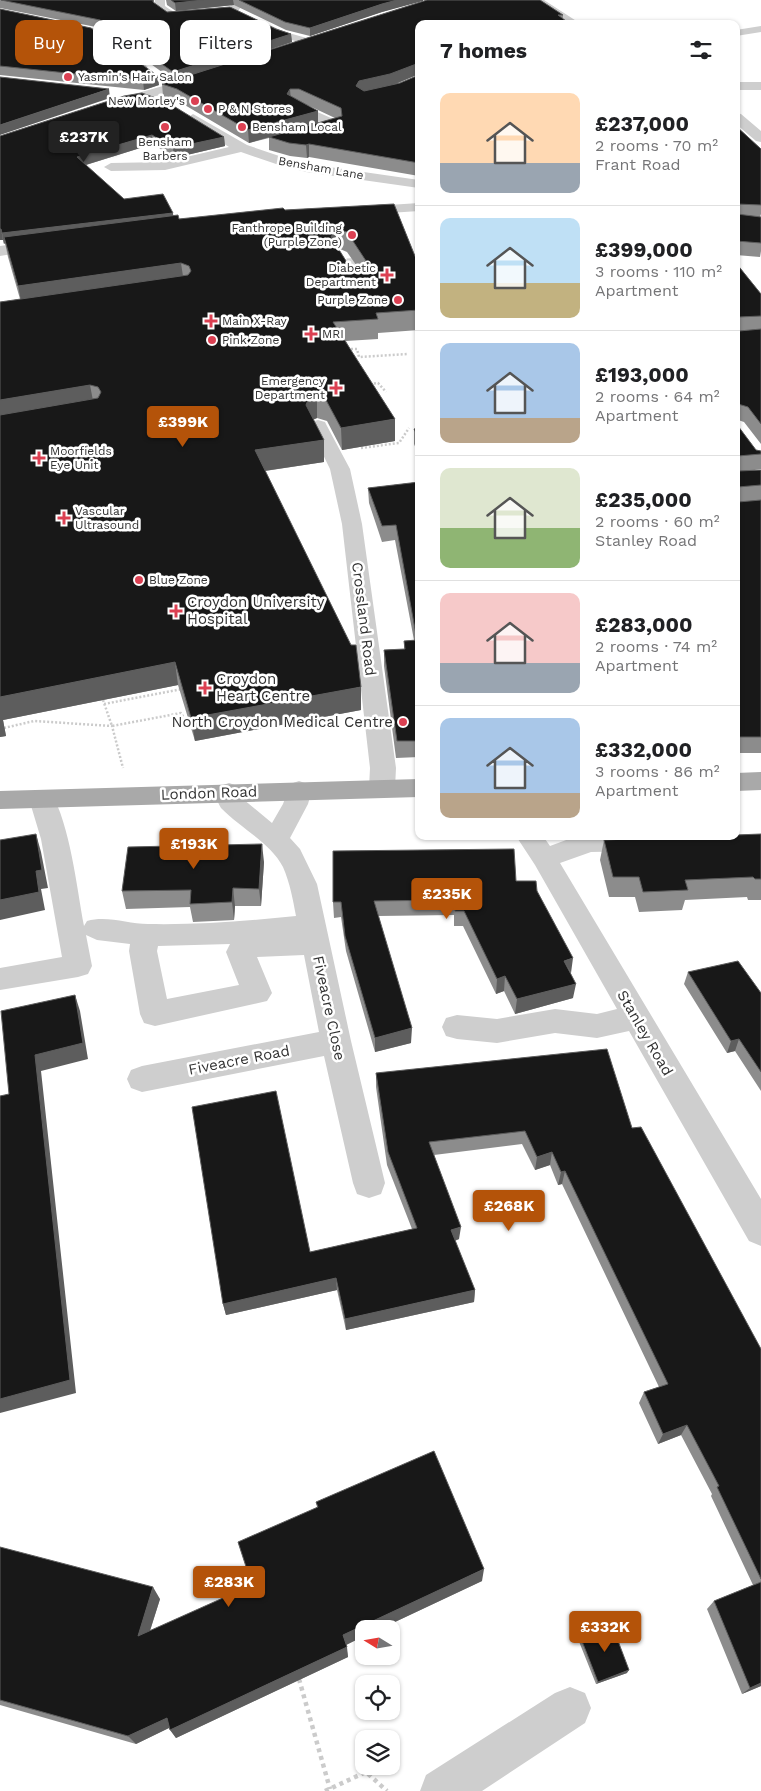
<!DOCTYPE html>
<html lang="en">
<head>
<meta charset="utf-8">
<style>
  :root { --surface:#fff; --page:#f6f6f6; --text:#202124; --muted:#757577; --line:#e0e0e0; --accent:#b45309 }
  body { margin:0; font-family:"Work Sans",sans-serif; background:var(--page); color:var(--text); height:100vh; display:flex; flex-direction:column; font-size:19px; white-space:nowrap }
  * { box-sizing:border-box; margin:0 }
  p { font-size:16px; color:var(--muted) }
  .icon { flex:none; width:28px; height:28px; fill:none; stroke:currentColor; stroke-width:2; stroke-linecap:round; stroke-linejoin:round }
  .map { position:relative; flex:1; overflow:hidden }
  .side { position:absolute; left:415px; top:20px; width:325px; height:820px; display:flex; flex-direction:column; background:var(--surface); border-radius:10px; box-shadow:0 1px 4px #0004 }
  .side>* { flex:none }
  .guide { position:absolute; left:15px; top:20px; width:325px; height:45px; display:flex; gap:10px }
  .needle { width:32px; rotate:281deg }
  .fabs { position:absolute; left:355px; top:1620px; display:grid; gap:10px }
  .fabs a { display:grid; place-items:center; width:45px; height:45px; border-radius:10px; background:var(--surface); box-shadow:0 1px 4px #0004; font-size:25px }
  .price { position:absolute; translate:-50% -42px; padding:0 11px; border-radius:5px; background:var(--accent); color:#fff; font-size:16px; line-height:32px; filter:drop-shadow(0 1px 2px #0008) }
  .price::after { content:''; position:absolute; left:50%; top:30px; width:15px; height:11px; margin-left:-8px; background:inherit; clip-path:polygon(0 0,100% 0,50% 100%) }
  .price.selected { background:#222; color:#fff }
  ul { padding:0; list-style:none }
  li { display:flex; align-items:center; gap:15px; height:125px; padding:0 25px }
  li+li { border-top:1px solid var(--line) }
  li span { display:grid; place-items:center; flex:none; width:140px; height:100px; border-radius:10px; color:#555 }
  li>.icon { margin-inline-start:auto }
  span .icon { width:60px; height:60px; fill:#fffc; stroke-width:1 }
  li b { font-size:21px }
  h2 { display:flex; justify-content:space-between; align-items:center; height:60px; padding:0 25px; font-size:21px }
  .pill { padding:0 18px; border-radius:10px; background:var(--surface); box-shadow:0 1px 4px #0004; font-size:18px; line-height:45px }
  .pill.selected { background:var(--accent); color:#fff }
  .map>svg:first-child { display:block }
</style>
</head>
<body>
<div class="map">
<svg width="761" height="1791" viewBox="0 0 761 1791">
  <rect width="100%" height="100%" fill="#fff"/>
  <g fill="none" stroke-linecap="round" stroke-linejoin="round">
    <path stroke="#d6d6d6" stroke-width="15" stroke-dasharray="15 8" stroke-linecap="butt" d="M347,266L419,261"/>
    <path stroke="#cbcbcb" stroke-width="2.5" stroke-dasharray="2 2" stroke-linecap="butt" d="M347,349H357L359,357L407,354
      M370,384L378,383L386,392
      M361,448L399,443L409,428
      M103,700L112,726L181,713L185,720L190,721
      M104,704L182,689
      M4,728L34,721L112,726L123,768"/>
    <path stroke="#cbcbcb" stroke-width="4.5" stroke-dasharray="4 4" stroke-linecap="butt" d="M299,1679L330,1789
      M325,1791L366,1772L387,1791"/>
    <path fill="#cecece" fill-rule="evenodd" d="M155,0H165V6C179,18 188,8 197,16L192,19H170L166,18L154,7Z
      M228,0H238L242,6L237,12H229L228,10L231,6Z
      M531,0H544L581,24H568Z
      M0,9L101,30L148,67L142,71L138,70L93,35L0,15Z
      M256,19L285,32L314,40L316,42L310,45L277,36L252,24L250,22Z
      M761,26V32L736,36V30Z
      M199,76L205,80L203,83L113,108L107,104L109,101Z
      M736,82H761V90H736Z
      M295,102L340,122L341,125L340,128L310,137L305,136L303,133L305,130L323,124L291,109L289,106L291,103Z
      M736,113L741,114L761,131V142L756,141L736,124Z
      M193,114L247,145L288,159L329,167L419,180V188L306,172L279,165L241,152L165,170L111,171L104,167L111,163L165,162L229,147L188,121L187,118Z
      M419,203V211L359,215L354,214L352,211L354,208L359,207Z
      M43,240L48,242L51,245L48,248L0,256V246Z
      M318,420L325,422L327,426L350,469L362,524L396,768L395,788L391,794L382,797L373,794L369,788L370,768L342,524L330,469L309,426L311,422Z
      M299,781L308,784L312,790L308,804L290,838L300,849L317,884L351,1041L385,1183L381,1194L369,1198L357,1194L353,1183L324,1056L142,1092L131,1088L127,1079L131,1070L142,1066L319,1032L304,955L257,957L272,993L267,1001L155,1026L144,1023L140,1014L129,951L130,944L97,940L86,935L92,966L88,974L78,977L0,990V968L62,957L41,839L29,799L33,793L42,790L51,793C70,824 77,889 84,926L87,921C107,915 128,924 148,924C198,925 247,921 296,916C293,900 290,883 283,867C270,842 240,828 221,808C216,800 215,794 220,786L229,783L238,786L242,792L243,799L272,823L283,804L290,784ZM230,944L226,952L239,985L167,999L157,951L158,946Z
      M516,836H543L550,846L577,836H651L653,841L649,848L640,851L591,852L560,863L761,1199V1246L749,1241L629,1031L597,1038L555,1033L497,1043L457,1039L446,1036L442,1027L446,1018L457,1015L497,1019L555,1009L597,1014L617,1009L535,865Z
      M570,1687L585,1693L591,1708L585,1723L482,1791H420L426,1775L555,1693Z"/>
    <path fill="#a9a9a9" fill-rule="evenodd" d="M761,772V790L736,791V773Z
      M419,779V797L0,809V791Z"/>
  </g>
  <path fill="#8c8c8c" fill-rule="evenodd" d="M0,0H154V3L167,12L230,7L276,29L291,34L292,42L251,56L427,0H540L563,15V19L570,24H419V74L394,85L400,83L419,75V176L309,157L307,158L290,156L269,150V138L249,143L178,101L163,96L162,84L173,80L101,28L0,8ZM301,102L303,103L335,118L318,123V111Z
    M166,0H423L382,12L310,36L286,30L234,5L176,11L167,5Z
    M0,9L159,85L144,90L0,75Z
    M124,96L224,137L225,146L174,158L153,144L86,165L124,199L173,213V216L179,219L285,210L394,204L419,266V330L378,333V339L346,341L395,441L342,450L327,421L317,418L313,420L324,462L265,471L361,710L195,741L178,685L3,720L6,736L0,737V302L20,299L8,257L5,243L4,244L3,240H0V136ZM340,249L347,252L361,272H353L339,250Z
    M736,126L761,149V214L760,217H761V251L760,257L736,255Z
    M736,263L761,294V444L744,422L738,420V426L756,450L761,451V469L748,471L761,470V753H736Z
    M419,428V456L414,444V429Z
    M419,482V757L396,758L384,666V650L404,649V641L414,640L395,540L382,542L369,503L368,488Z
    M761,834V900H748L747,897L685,900L682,910L639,912L635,897H609L600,860L604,840Z
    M264,862L261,906H235L234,920L193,922L190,907L126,909L122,891Z
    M516,881L537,891L571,973L573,998L515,1014L504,991L496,994L463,926H454V915L378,916L411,1043L375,1052L346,951L341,917L334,918L333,902Z
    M688,972L761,993V1091L735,1051L727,1053L684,984Z
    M376,1073L632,1128L761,1349V1686L742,1694L707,1609L714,1601L753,1585L711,1496L712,1494L681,1435L658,1444L639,1403L644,1392L659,1387L562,1184L558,1185L550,1165L535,1170L522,1144L434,1155L459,1239L455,1241L475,1290L474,1302L346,1330L337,1290L226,1315L223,1304L310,1252L412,1229L387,1165L376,1087Z
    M316,1502L482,1581L380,1629H364V1636L346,1645L348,1657L176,1738L169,1728L136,1744L0,1705V1547L160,1599L150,1631L252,1585L317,1507Z
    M580,1636L627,1673L596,1684L578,1639Z"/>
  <path fill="#5d5d5d" d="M204,0H233L234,5L176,11L175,3Z
    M397,0H423V1L382,12L310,36V28L382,4Z
    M291,34L292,42L174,81L173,72Z
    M419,63V74L390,86L356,98V86L359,81Z
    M158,76L159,85L144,90L143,81Z
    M109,89L110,98L0,135V125Z
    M290,89L291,101L287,94Z
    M318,111V123L249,143L248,130Z
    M152,135L153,144L79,167L77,157Z
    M224,137L225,146L174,158L173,148Z
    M309,144V157L307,158L306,145Z
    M173,213L174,223L4,237L5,243L4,244L2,233Z
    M0,229H1L3,240H0Z
    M340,230V249L335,252L331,237L334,232Z
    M181,263L184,283L22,306L18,286Z
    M90,385L94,406L0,423V400Z
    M317,397V418L309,421L306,405L308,400Z
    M395,419V441L342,450L341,428Z
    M324,440V462L257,472L255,450Z
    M175,662L178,685L3,720L6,736L0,737V697Z
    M361,687V710L195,741L191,718Z
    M36,834L41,852L48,888L41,889L45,910L0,920V900L36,871Z
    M262,844L264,862L261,906L259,889Z
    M233,888L235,906L234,920L232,902Z
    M573,958L571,973L564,961Z
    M505,976L504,991L496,994L497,979Z
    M576,984L573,998L515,1014L517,999Z
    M75,995L80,1011L88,1059L41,1071L76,1393L0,1413V1399L35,1055Z
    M412,1028L411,1043L375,1052V1038Z
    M739,1039L735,1051L727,1053L731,1041Z
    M552,1152L550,1165L535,1170L537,1157Z
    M565,1171L562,1184L558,1185L561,1172Z
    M461,1227L459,1239L450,1242L451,1230Z
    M336,1278L337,1290L226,1315L223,1304Z
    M475,1290L474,1302L346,1330L345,1319Z
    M687,1425L681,1435L658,1444L663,1434Z
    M484,1569L482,1581L380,1629H364V1636L344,1646L343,1635Z
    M153,1587L160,1599L145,1646L138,1636Z
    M347,1647L348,1657L176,1738L170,1730Z
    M629,1670L627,1673L596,1684L598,1682Z
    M761,1683V1686L742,1694L750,1688Z
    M167,1718L173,1726L136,1744L128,1736Z"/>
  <path fill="#181818" stroke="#5d5d5d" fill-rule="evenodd" d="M1,0H153V2L167,12L230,7L276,29L291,34L173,72L100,20Z
    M171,0H204L175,3Z
    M239,0H397L382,4L310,28L285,22Z
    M427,0H540L563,15H558L570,24H419V63L390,74L359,81L356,86L364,91L400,83L419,75V163L309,144L306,145L289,143L269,137L342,116L341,108L299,89H290L287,94L318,111L248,130L177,89L162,84Z
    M0,9L91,28L158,76L143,81L0,66Z
    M0,77L109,89L0,125Z
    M142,93L167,102L224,137L173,148L152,135L77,157L124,199L163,194L173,213L2,233L1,229H0V136L124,96Z
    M736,126L761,149V205L737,204V214L761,217V243L736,241Z
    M394,204L419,266V310L376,313L378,319L333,322L395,419L341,428L326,400L317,397L308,400L306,405L324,440L255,450L351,645H356L361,687L191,718L175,662L0,697V415L98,398L101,392L98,387L90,385L0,400V302L188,275L191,271L189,266L181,263L18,286L4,237L178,215L179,219L283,208L285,210ZM340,230L347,232L370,267L367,273L353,272L331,237L334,232Z
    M736,263L761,294V316L739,317L737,319V329L739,331L761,329V424L748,407L738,404V426L756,450L761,451V454L738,456V471L761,470V485L738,487V502L761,500V737H736Z
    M419,428V439L414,429Z
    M419,482V741H397L384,650L405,649L404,641L417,640L396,525L382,526L368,488Z
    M36,834L42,870L36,871L39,892L0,900V840Z
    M761,834V879H755L753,877L685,880L688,890L643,892L639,877H613L604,840L708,836H736V835Z
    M262,844L259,889L233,888L232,902L190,904L191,890L122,891L128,847Z
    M514,849L516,881H536L537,891L573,958L564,961L576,984L517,999L505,976L497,979L464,911H455V900L374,901L412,1028L375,1038L345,936L341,902H333V851Z
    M738,961L761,993V1072L739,1039L731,1041L688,972Z
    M75,995L83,1043L35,1055L70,1380L0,1399V1096L9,1094L1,1011Z
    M607,1049L632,1128L641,1127L761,1349V1579L717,1487L719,1486L687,1425L663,1434L644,1392L668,1384L565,1171L561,1172L552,1152L537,1157L525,1131L429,1142L461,1227L451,1230L475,1290L345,1319L336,1278L223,1304L192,1107L276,1091L310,1252L417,1228L388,1152L376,1073Z
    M434,1451L484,1569L343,1635L347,1647L170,1730L167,1718L128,1736L0,1700V1547L153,1587L138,1636L252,1585L238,1542L318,1507L316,1502Z
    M761,1582V1683L750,1688L714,1601Z
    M612,1625L629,1670L598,1682L580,1636Z"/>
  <g fill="#db4052" stroke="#fff" stroke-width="2">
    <circle cx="68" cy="77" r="5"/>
    <circle cx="195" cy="101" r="5"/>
    <circle cx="208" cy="109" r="5"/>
    <circle cx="165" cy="127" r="5"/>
    <circle cx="242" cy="127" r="5"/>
    <circle cx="352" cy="235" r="5"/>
    <path d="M384.5 267.5h5v5h5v5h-5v5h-5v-5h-5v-5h5z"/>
    <circle cx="398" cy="300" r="5"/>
    <path d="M208.5 313.5h5v5h5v5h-5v5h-5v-5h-5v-5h5z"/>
    <path d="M308.5 326.5h5v5h5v5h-5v5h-5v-5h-5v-5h5z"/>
    <circle cx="212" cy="340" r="5"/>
    <path d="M333.5 380.5h5v5h5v5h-5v5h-5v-5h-5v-5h5z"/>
    <path d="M36.5 450.5h5v5h5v5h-5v5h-5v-5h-5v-5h5z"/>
    <path d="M61.5 510.5h5v5h5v5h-5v5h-5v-5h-5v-5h5z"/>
    <circle cx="139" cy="580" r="5"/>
    <path d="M173.5 603.5h5v5h5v5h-5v5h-5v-5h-5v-5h5z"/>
    <path d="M202.5 680.5h5v5h5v5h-5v5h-5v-5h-5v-5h5z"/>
    <circle cx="403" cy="722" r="5"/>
  </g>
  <g text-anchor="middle" stroke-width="5" stroke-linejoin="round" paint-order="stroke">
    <g font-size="12" fill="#313131" stroke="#fff" text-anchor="start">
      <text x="78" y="81">Yasmin's Hair Salon</text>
      <text x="185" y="105" text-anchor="end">New Morley's</text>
      <text x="218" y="113">P &amp; N Stores</text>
      <text x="252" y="131">Bensham Local</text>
      <text x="165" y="146" text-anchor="middle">Bensham<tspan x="165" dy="14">Barbers</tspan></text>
      <text x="342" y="232" text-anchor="end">Fanthrope Building<tspan x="342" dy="14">(Purple Zone)</tspan></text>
      <text x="376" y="272" text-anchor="end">Diabetic<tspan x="376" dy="14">Department</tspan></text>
      <text x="388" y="304" text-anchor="end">Purple Zone</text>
      <text x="222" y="325">Main X-Ray</text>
      <text x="322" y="338">MRI</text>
      <text x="222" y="344">Pink Zone</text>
      <text x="325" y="385" text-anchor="end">Emergency<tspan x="325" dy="14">Department</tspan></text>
      <text x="50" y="455">Moorfields<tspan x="50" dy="14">Eye Unit</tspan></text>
      <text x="75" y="515">Vascular<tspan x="75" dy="14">Ultrasound</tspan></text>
      <text x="149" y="584">Blue Zone</text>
    </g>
    <g font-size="12" fill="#313131" stroke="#fff">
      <text transform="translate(321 168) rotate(10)" y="4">Bensham Lane</text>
    </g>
    <g font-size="15" fill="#313131" stroke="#fff" text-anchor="start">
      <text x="187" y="607">Croydon University<tspan x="187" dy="17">Hospital</tspan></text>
      <text x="216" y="684">Croydon<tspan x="216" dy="17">Heart Centre</tspan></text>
      <text x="393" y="727" text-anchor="end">North Croydon Medical Centre</text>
    </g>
    <g font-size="15" fill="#313131" stroke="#fff">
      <text transform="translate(364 619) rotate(83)" y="5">Crossland Road</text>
      <text transform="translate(209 793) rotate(-2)" y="5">London Road</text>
      <text transform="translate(329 1008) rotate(78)" y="5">Fiveacre Close</text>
      <text transform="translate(645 1033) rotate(60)" y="5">Stanley Road</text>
      <text transform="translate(239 1060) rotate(-11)" y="5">Fiveacre Road</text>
    </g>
  </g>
</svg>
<div class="fabs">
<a><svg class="needle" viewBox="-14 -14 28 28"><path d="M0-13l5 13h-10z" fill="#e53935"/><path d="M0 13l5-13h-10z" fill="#757577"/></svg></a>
<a><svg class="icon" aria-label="locate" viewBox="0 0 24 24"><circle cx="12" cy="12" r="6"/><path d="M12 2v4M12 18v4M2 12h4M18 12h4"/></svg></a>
<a><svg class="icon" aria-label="layers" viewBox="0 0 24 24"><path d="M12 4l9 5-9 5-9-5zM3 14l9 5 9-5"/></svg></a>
</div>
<b class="price selected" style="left:84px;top:163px">£237K</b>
<b class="price" style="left:183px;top:448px">£399K</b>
<b class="price" style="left:194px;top:870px">£193K</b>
<b class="price" style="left:447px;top:920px">£235K</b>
<b class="price" style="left:509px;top:1232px">£268K</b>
<b class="price" style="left:229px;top:1608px">£283K</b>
<b class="price" style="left:605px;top:1653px">£332K</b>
<div class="guide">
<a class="pill selected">Buy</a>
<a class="pill">Rent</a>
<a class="pill">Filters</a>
</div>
<section class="side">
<h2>7 homes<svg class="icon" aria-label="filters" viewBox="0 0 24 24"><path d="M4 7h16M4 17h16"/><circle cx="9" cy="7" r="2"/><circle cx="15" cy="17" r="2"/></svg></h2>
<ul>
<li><span style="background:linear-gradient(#ffd9b3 70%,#9aa5b1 0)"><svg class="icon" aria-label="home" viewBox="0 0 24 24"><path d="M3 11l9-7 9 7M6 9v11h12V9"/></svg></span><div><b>£237,000</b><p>2 rooms · 70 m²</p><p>Frant Road</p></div></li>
<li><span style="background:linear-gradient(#bfe0f5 65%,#c2b280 0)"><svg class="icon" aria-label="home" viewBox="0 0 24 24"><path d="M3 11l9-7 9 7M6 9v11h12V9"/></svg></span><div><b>£399,000</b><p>3 rooms · 110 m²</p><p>Apartment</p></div></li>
<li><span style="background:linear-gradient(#a9c7e8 75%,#b9a48a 0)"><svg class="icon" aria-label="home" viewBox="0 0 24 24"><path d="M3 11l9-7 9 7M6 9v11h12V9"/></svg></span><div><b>£193,000</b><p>2 rooms · 64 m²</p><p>Apartment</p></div></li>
<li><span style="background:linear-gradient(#dfe7d0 60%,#8fb573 0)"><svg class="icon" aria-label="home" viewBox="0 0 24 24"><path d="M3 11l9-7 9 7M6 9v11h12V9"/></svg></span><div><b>£235,000</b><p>2 rooms · 60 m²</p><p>Stanley Road</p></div></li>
<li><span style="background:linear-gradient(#f6c9c9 70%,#9aa5b1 0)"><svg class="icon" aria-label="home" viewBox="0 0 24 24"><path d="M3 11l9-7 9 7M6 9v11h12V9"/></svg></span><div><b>£283,000</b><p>2 rooms · 74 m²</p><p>Apartment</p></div></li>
<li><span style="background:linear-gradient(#a9c7e8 75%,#b9a48a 0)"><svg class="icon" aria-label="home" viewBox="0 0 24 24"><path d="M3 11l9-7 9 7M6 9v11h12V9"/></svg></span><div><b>£332,000</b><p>3 rooms · 86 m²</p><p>Apartment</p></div></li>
</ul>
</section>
</div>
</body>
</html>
